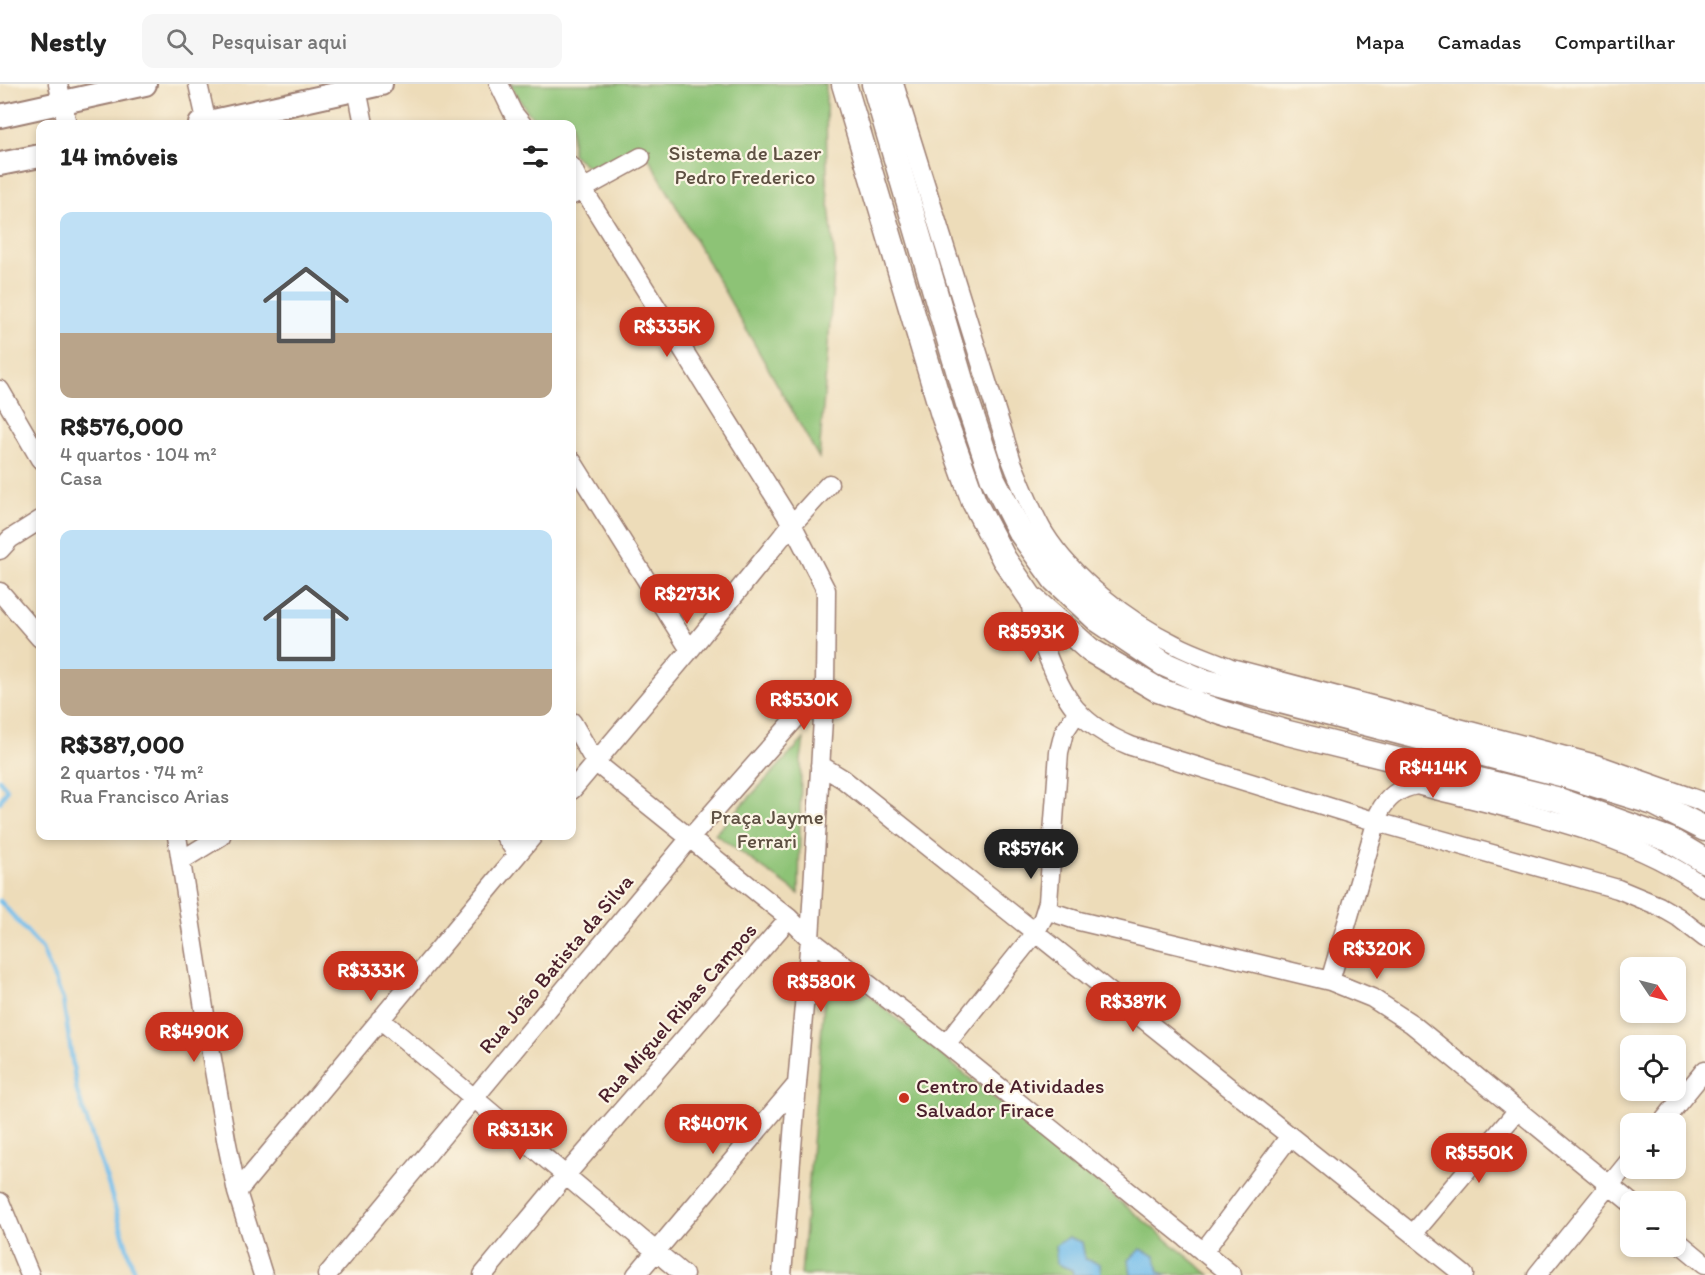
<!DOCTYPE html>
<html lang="pt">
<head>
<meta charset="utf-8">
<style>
  :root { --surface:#fff; --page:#f6f6f6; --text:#222; --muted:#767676; --line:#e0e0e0; --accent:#c8321e }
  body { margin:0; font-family:Itim,sans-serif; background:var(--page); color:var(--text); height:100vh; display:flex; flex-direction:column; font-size:22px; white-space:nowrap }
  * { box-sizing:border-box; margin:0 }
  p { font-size:20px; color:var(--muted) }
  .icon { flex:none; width:33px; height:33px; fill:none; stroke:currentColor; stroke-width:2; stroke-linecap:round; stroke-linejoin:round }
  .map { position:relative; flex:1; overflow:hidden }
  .drawer { position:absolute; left:36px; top:36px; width:540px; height:720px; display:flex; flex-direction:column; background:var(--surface); border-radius:12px; box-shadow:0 3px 9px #0003 }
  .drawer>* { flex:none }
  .needle { width:39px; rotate:125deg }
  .tools { position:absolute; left:1620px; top:873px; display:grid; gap:12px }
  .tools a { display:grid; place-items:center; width:66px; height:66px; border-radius:12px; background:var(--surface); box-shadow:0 3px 9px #0003; font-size:30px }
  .price { position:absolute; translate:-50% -51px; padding:0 14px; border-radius:21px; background:var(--accent); color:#fff; font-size:20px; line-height:39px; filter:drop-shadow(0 2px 3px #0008) }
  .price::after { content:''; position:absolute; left:50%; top:36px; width:18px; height:14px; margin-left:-9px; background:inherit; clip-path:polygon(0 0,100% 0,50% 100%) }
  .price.selected { background:#222; color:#fff }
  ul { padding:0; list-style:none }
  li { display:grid; align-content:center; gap:12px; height:318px; padding:0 24px }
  li span { display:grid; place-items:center; height:186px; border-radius:12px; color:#555 }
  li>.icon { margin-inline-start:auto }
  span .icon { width:108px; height:108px; fill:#fffc; stroke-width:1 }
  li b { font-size:26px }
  h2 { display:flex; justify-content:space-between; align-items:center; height:72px; padding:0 24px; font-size:26px }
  header { display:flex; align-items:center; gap:36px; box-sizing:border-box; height:84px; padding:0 30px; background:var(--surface); border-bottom:2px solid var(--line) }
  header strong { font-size:28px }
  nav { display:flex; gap:33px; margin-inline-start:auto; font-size:21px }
  .search { width:420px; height:54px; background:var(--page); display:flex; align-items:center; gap:15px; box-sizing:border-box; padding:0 21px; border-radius:12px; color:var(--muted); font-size:22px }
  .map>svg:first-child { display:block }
</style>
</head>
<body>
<header>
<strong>Nestly</strong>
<div class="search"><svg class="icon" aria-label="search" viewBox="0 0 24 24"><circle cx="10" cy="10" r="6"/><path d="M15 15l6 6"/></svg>Pesquisar aqui</div>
<nav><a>Mapa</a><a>Camadas</a><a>Compartilhar</a></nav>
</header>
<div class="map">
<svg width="1705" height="1191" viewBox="0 0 1705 1191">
  <rect width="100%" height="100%" fill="#fcf5e5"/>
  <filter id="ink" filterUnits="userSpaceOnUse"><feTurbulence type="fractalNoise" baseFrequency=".0167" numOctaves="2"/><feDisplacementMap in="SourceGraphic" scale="12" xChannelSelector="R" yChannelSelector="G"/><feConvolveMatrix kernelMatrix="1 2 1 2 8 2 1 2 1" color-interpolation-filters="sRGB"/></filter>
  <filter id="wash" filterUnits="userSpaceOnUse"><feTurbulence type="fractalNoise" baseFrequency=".008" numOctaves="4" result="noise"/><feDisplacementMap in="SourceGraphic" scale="24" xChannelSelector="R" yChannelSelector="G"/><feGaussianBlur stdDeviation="1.35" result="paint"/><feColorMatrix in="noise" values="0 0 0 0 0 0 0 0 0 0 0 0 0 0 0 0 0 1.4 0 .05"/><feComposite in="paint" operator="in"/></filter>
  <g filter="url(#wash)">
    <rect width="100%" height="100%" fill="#eddcb9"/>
    <path fill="#8dc376" stroke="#6c7150" stroke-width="1.5" d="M510,0H826L827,103L835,176L819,374L642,62L593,87L572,70V40H539L527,27Z
      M804,655L801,676L799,810L715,750Z
      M843,902L862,906L1210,1191H801L824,917L831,906Z"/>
    <path fill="#73beec" stroke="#5e6e8c" stroke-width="1.5" d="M1068,1153L1082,1158L1085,1175L1100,1180L1101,1191H1073L1072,1186L1057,1180L1055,1162Z
      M1141,1165L1155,1172L1159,1188L1167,1191H1131L1129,1176Z"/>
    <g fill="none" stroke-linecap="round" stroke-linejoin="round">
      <path stroke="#73beec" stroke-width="4.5" d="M0,696L7,705L0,718
        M0,817L42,865L63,916L77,1008L107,1096L135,1191"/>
    </g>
  </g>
  <g filter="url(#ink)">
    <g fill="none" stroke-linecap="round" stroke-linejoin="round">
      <g stroke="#9c7e72" stroke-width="21">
        <path id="minor" d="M58,0L67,40
          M198,0L207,40
          M356,0L364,40
          M499,0L513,29L522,40
          M894,0L1012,378C1022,403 1031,427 1044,449C1072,494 1128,538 1176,561C1193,570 1212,576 1231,584L1599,681L1698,716L1705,720
          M572,83L582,104L792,440L826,506L825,601L810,855L797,1000L782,1191
          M572,111L641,73
          M0,306L40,375
          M572,377L690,566
          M0,466L10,455L40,436
          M0,508L40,554
          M1030,513C1031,533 1037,547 1045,566C1065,617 1078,640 1131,662L1377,738L1618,805L1659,822L1678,833L1705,854
          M572,638L595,678L789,834L810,855L946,960L1232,1191
          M820,681L843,695L1464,1191
          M572,706L690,566L788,445L829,400
          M177,752L211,969L226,1055L237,1108L263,1191
          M505,752L517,770
          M182,776L221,752
          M1046,826L1079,837L1330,897L1372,914L1412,940L1630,1118
          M1330,897L1379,729C1387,713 1399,704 1417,701C1506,725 1632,747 1705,804
          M805,916L854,889
          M380,935L684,1191
          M946,960L1035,849L1043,834L1048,818L1059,668L1064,648L1078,627
          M1661,1040L1705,986
          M237,1108L533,752
          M0,1118L30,1191
          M1413,1150L1518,1026
          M1676,1156L1705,1180
          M1203,1168L1290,1052
          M327,1191L691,753L825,601
          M483,1191L565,1092L789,834
          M636,1191L797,1000
          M1537,1191L1630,1076"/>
      </g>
      <g stroke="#9c7e72" stroke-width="26">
        <path id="tertiary" d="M0,32L145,0
          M200,40L381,0
          M0,80L40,72"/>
      </g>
      <g stroke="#9c7e72" stroke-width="27">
        <path id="secondary" d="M844,0L943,331L974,418L1004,475L1030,513L1090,566L1158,606L1222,629L1288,649L1556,715L1670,756L1705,777
          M874,0L968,320L993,395L1019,446L1055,496L1097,535L1164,580L1200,596L1564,691L1654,719L1705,745"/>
      </g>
      <use href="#minor" stroke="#fff" stroke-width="18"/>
      <use href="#tertiary" stroke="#fff" stroke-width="22"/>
      <use href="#secondary" stroke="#fff" stroke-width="24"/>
    </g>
  </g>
  <circle fill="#c8321e" stroke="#fcf5e5" stroke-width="2" cx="904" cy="1014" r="6"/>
  <g text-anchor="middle" stroke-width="4.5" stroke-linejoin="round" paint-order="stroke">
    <g font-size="21" fill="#5e5042" stroke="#fcf5e5">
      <text x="745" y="76">Sistema de Lazer<tspan x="745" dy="24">Pedro Frederico</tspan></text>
      <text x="767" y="740">Praça Jayme<tspan x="767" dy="24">Ferrari</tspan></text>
    </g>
    <g font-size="21" fill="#4a1f2b" stroke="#fcf5e5">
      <text transform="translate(556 880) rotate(-50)" y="7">Rua João Batista da Silva</text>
      <text transform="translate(677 929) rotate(-49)" y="7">Rua Miguel Ribas Campos</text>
    </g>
    <g font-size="21" fill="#4a1f2b" stroke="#fcf5e5" text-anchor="start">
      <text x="916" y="1009">Centro de Atividades<tspan x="916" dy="24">Salvador Firace</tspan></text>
    </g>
  </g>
</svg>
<div class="tools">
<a><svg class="needle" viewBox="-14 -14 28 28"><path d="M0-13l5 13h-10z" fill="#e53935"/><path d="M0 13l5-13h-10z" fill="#767676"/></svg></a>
<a><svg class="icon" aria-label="locate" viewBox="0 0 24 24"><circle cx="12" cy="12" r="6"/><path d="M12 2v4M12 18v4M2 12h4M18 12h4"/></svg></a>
<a>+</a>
<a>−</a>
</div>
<b class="price" style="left:667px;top:274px">R$335K</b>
<b class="price" style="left:687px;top:541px">R$273K</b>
<b class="price" style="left:1031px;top:579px">R$593K</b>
<b class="price" style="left:804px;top:647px">R$530K</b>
<b class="price" style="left:1433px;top:715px">R$414K</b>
<b class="price selected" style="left:1031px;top:796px">R$576K</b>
<b class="price" style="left:1377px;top:896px">R$320K</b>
<b class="price" style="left:371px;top:918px">R$333K</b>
<b class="price" style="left:821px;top:929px">R$580K</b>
<b class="price" style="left:1133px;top:949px">R$387K</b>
<b class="price" style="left:194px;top:979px">R$490K</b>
<b class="price" style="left:713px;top:1071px">R$407K</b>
<b class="price" style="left:520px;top:1077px">R$313K</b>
<b class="price" style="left:1479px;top:1100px">R$550K</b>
<section class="drawer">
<h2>14 imóveis<svg class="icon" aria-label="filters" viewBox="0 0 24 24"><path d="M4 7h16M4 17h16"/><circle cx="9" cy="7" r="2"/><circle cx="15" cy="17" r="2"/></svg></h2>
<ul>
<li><span style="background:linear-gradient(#bfe0f5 65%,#b9a48a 0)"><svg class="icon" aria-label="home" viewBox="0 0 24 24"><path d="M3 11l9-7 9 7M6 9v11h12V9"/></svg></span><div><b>R$576,000</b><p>4 quartos · 104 m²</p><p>Casa</p></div></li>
<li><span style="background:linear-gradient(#bfe0f5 75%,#b9a48a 0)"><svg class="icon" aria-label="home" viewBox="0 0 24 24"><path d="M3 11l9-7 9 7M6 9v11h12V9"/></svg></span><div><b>R$387,000</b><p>2 quartos · 74 m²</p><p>Rua Francisco Arias</p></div></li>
</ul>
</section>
</div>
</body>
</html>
